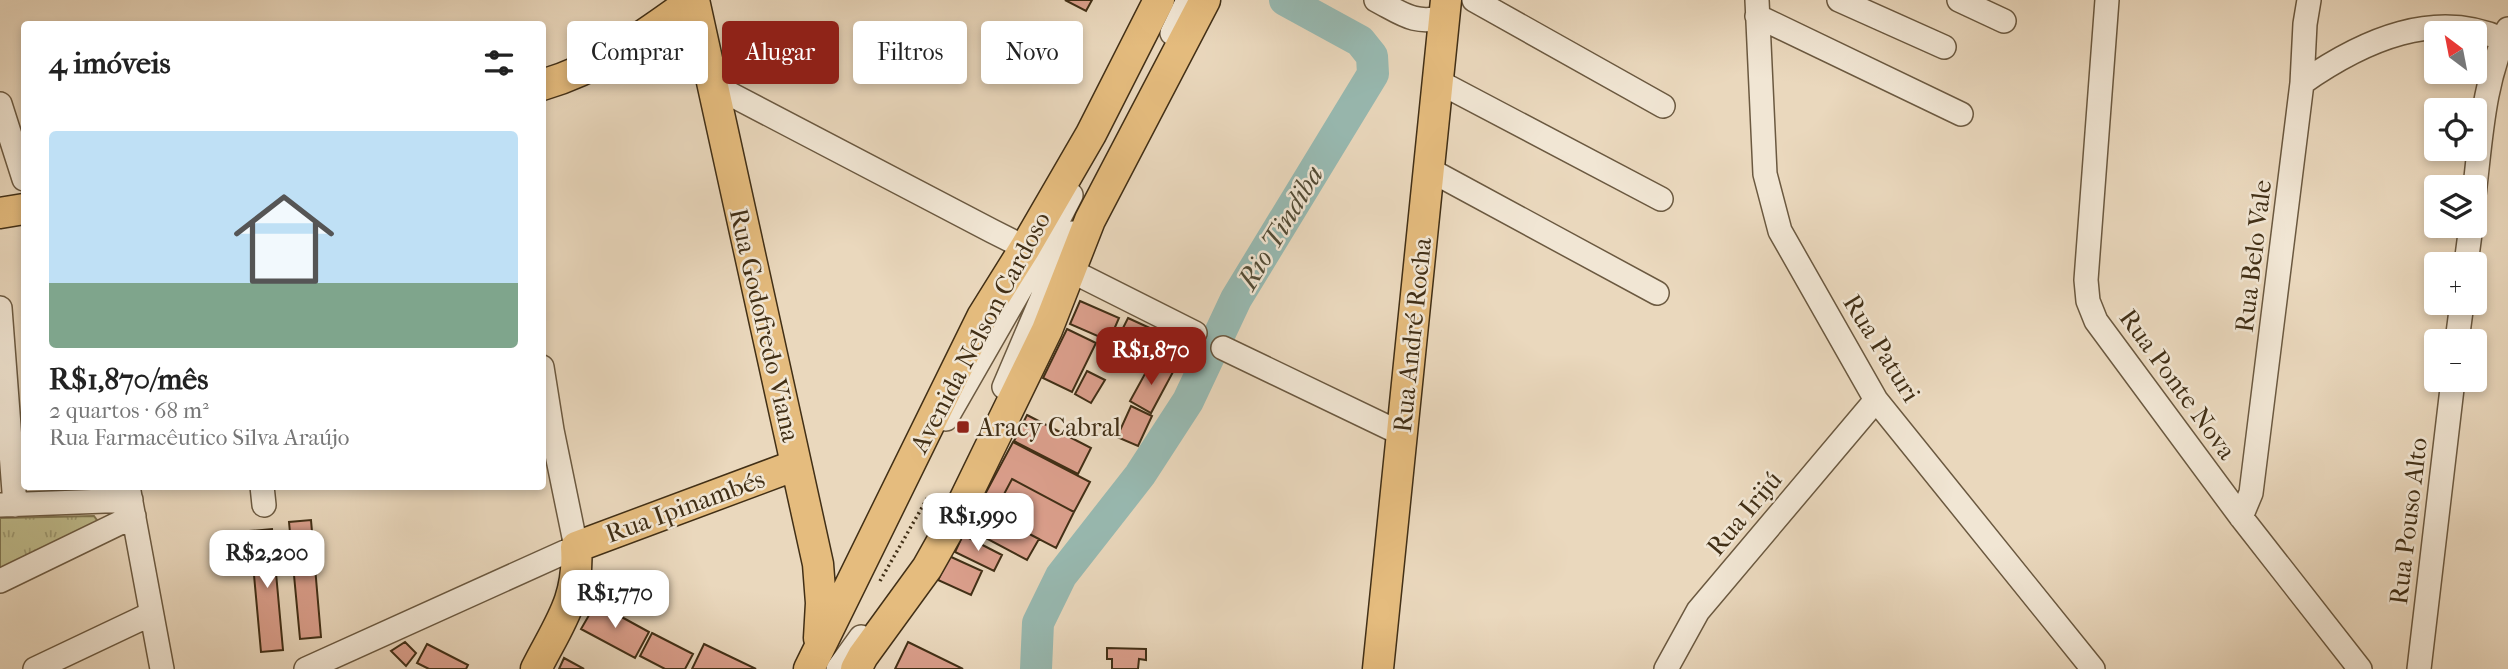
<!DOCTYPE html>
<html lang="pt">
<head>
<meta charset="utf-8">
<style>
  :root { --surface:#fff; --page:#f6f6f6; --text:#222; --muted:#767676; --line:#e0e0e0; --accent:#8f2418 }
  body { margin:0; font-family:"IM FELL French Canon",serif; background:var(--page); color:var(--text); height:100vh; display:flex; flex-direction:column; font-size:26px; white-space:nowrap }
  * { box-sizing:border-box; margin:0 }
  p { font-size:23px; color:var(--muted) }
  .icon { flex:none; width:38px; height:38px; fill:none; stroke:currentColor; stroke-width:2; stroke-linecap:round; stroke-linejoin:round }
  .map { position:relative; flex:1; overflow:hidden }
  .sheet { position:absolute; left:21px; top:21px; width:525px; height:469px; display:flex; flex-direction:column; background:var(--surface); border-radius:7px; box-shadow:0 4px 10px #0003 }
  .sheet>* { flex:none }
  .top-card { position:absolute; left:567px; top:21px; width:665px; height:63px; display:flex; gap:14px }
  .needle { width:46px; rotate:328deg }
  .tools { position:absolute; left:2424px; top:21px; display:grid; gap:14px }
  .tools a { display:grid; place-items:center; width:63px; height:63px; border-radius:7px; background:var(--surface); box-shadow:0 4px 10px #0003; font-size:35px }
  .price { position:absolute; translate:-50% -60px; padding:0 16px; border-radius:14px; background:#fff; color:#222; font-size:23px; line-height:46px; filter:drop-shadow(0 2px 4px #0008) }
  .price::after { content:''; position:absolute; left:50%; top:42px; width:21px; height:16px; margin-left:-10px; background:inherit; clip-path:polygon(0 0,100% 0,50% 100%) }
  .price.active { background:var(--accent); color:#fff }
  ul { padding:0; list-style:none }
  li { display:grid; align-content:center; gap:14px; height:371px; padding:0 28px }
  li+li { border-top:2px solid var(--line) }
  li span { display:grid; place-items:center; height:217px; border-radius:7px; color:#555 }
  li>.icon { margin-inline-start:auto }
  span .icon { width:126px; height:126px; fill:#fffc; stroke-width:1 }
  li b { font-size:30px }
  h2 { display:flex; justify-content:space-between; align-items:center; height:84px; padding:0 28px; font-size:30px }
  .chip { padding:0 24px; border-radius:7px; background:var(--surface); box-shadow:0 4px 10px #0003; font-size:24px; line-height:63px }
  .chip.active { background:var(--accent); color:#fff }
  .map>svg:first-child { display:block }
</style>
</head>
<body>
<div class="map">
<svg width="2508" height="669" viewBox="0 0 2508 669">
  <defs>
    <pattern id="park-tufts" width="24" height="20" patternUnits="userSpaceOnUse" patternTransform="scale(1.75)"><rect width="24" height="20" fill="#bfbc8c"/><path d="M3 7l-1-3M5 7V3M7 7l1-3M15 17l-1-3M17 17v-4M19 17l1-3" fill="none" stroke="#9d9971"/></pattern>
  </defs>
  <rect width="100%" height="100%" fill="#ead8bd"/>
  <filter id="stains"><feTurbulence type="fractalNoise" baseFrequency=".00286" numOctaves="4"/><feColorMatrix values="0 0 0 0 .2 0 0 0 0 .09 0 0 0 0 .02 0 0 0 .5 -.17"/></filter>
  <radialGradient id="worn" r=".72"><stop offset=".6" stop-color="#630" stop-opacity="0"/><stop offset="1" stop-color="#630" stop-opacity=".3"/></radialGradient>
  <path fill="url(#park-tufts)" stroke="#807651" stroke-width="2" d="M94,516L99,523L0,573V518Z"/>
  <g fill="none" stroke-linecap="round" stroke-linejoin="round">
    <path stroke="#98bab2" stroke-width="32" d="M1036,669L1038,623L1061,576L1140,475L1188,401L1236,299L1373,74L1372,56L1360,41L1285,0"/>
  </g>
  <path fill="#db9f8c" stroke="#412f16" stroke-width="2" d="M1065,0H1092L1086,11Z
    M1080,301L1119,318L1109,341L1070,324Z
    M1128,318L1165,335L1148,368L1112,350Z
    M1067,329L1096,343L1072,392L1043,378Z
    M1152,361L1173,372L1151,413L1130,401Z
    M1087,371L1105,380L1091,403L1075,394Z
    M1131,406L1152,416L1138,446L1117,437Z
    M1027,415L1091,448L1078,474L1014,441Z
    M1013,442L1090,482L1074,512L1012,479L993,515L1039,539L1027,560L967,528Z
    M1012,479L1074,512L1056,548L993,515Z
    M311,520L321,637L300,639L289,522Z
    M272,529L283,650L261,652L250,531Z
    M963,535L1002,555L994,571L955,552Z
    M949,556L982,571L971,595L938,580Z
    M596,603L649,632L635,658L581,629Z
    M652,633L693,654L685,669H665L640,656Z
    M405,642L416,653L406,666L391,651Z
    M908,642L963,669H895Z
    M427,644L468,665L466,669H429L417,663Z
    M704,644L756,669H692Z
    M1107,648L1146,649V660L1139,659L1138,669H1112V659H1107Z
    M564,658L584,669H559Z"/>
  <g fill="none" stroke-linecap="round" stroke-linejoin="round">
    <g stroke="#6b5940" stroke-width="26">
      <path id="minor" d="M1376,0C1403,14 1414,25 1445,17
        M1474,0L1663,106
        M1757,0L1765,174L1780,231L1876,400L2093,669
        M1839,0L1944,47
        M1959,0L2004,21
        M2107,0L2086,280L2088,301L2096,321L2241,517L2360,669
        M1757,16L1961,114
        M1172,33L1188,0
        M1439,82L1661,199
        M2302,83C2362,41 2437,6 2508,42
        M711,84L992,231L1195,333
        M0,104L24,179
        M1430,170L1657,293
        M2474,195C2481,138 2483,82 2508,29
        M2466,264L2471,226
        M0,308L15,505
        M2457,341L2462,303
        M1223,348L1402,434
        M1004,387L1057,263L1072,233
        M946,419L1040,255L1071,195
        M128,486L162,669
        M262,486L264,505
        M0,505L131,500
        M2241,517L2251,493L2302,83L2305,24L2309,0
        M0,581L134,516
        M35,669L151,614
        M306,669L576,547L552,430L542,367
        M838,669L861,637
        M1666,669L1698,611L1876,400
        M2419,669L2453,380"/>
    </g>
    <g stroke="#412f16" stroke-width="33">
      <path id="major" d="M694,0L818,564L821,603L819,638
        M542,85C600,68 645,35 693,0
        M0,213L24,209
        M536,669C558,625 580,599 576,547L796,465
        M809,669L982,317L1025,248L1091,134L1159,0
        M856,669L863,656L927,568L958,513L1047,330L1090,220L1205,0
        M1378,669L1446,0"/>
    </g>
    <path stroke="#412f16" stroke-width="3.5" stroke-dasharray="2 3.5" stroke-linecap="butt" d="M880,581L928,497"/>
    <use href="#minor" stroke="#f1e6d4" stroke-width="23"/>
    <use href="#major" stroke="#e5bc7e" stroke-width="30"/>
  </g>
  <rect fill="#8f2418" stroke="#f1e6d4" stroke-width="2.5" x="956" y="420" width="14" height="14" rx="3.5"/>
  <g text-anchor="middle" stroke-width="5" stroke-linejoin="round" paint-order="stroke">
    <g font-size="26" fill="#412f16" stroke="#f1e6d4">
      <text transform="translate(2253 256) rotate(-83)" y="9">Rua Belo Vale</text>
      <text transform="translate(765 325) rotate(77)" y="9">Rua Godofredo Viana</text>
      <text transform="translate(980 332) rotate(-62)" y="9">Avenida Nelson Cardoso</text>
      <text transform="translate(1412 335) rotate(-84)" y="9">Rua André Rocha</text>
      <text transform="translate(1882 348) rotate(58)" y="9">Rua Paturi</text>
      <text transform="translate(2178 384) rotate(54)" y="9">Rua Ponte Nova</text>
      <text transform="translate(685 506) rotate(-20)" y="9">Rua Ipinambés</text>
      <text transform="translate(1744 513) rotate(-50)" y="9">Rua Irijú</text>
      <text transform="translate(2408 521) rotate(-83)" y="9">Rua Pouso Alto</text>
    </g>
    <g font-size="26" fill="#412f16" stroke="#f1e6d4" text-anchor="start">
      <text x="977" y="436">Aracy Cabral</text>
    </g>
    <g font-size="28" font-style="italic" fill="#524b35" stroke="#f1e6d4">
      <text transform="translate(1280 227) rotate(-59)" y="10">Rio Tindiba</text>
    </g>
  </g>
  <rect width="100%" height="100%" filter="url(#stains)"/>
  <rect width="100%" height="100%" fill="url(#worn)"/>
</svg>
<div class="tools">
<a><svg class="needle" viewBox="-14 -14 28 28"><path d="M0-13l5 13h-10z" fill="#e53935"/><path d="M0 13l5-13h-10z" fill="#767676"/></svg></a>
<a><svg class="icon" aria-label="locate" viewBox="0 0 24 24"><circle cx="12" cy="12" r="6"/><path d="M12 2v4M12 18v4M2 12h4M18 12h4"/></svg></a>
<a><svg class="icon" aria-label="layers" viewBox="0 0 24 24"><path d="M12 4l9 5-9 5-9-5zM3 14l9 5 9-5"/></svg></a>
<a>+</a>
<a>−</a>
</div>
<b class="price active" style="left:1151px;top:387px">R$1,870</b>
<b class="price" style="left:978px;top:553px">R$1,990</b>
<b class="price" style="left:267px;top:590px">R$2,200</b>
<b class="price" style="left:615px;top:630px">R$1,770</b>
<div class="top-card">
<a class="chip">Comprar</a>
<a class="chip active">Alugar</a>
<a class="chip">Filtros</a>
<a class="chip">Novo</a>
</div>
<section class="sheet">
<h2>4 imóveis<svg class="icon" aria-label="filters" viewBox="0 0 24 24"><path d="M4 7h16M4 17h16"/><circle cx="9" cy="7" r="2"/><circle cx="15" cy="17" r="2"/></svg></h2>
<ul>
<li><span style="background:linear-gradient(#bfe0f5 70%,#7fa58c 0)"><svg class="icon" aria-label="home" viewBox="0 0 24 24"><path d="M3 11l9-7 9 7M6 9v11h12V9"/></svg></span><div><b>R$1,870/mês</b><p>2 quartos · 68 m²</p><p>Rua Farmacêutico Silva Araújo</p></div></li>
</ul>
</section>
</div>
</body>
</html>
